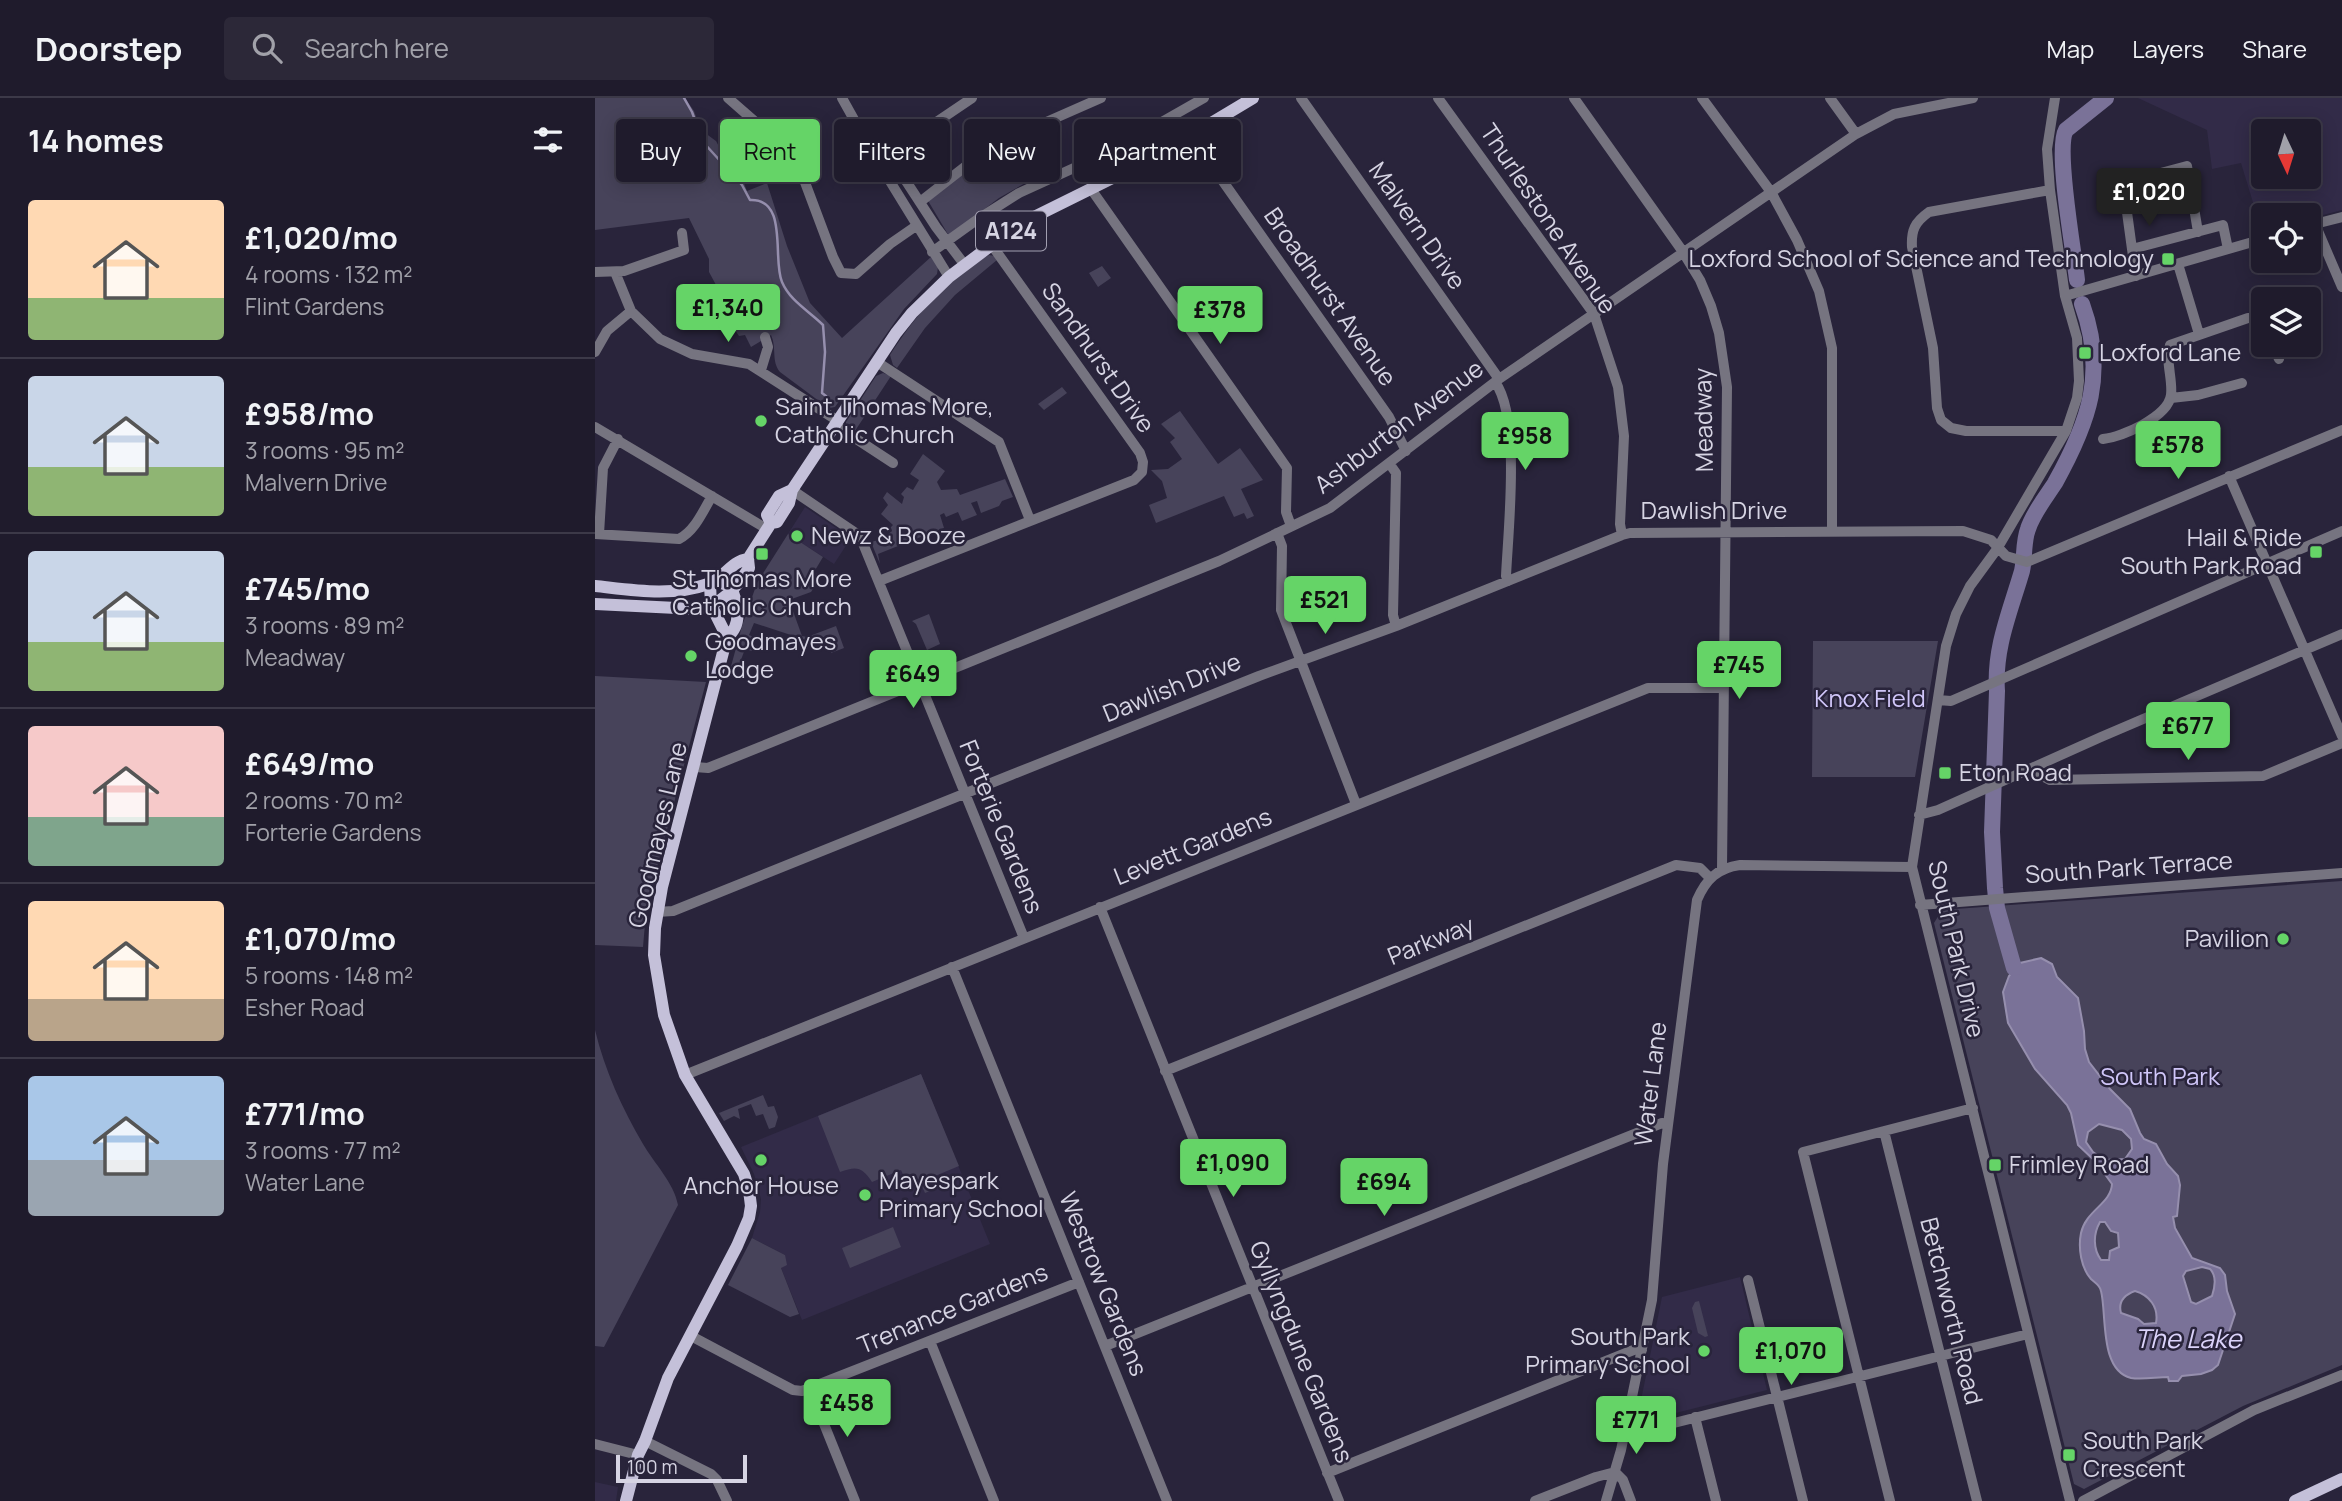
<!DOCTYPE html>
<html lang="en">
<head>
<meta charset="utf-8">
<style>
  :root { --surface:#1f1b2c; --page:#2c2838; --text:#f1f3f6; --muted:#a1a1a9; --line:#3c3948; --accent:#65d467 }
  body { margin:0; font-family:Manrope,sans-serif; background:var(--page); color:var(--text); height:100vh; display:flex; flex-direction:column; font-size:26px; white-space:nowrap }
  * { box-sizing:border-box; margin:0 }
  p { font-size:23px; color:var(--muted) }
  .icon { flex:none; width:38px; height:38px; fill:none; stroke:currentColor; stroke-width:2; stroke-linecap:round; stroke-linejoin:round }
  .map { position:relative; flex:1; overflow:hidden }
  .panel { display:flex; flex-direction:column; background:var(--surface); width:595px }
  .panel>* { flex:none }
  .hud { position:absolute; left:21px; top:21px; width:665px; height:63px; display:flex; gap:14px }
  .needle { width:46px; rotate:176deg }
  .fabs { position:absolute; left:1656px; top:21px; display:grid; gap:14px }
  .fabs a { display:grid; place-items:center; width:70px; height:70px; border-radius:7px; background:var(--surface); box-shadow:0 4px 18px #0003,0 0 0 2px var(--line); font-size:35px }
  .scale { position:absolute; left:21px; bottom:18px; width:131px; box-sizing:border-box; padding-left:7px; border:4px solid #d6d4e3; border-top:0; font-size:19px; line-height:24px; white-space:nowrap; color:#d6d4e3; -webkit-text-stroke:5px #29243b; paint-order:stroke }
  .price { position:absolute; translate:-50% -60px; padding:0 16px; border-radius:7px; background:var(--accent); color:#111; font-size:23px; line-height:46px; filter:drop-shadow(0 2px 4px #0008) }
  .price::after { content:''; position:absolute; left:50%; top:42px; width:21px; height:16px; margin-left:-10px; background:inherit; clip-path:polygon(0 0,100% 0,50% 100%) }
  .price.selected { background:#222; color:#fff }
  ul { padding:0; list-style:none }
  li { display:flex; align-items:center; gap:21px; height:175px; padding:0 28px }
  li+li { border-top:2px solid var(--line) }
  li span { display:grid; place-items:center; flex:none; width:196px; height:140px; border-radius:7px; color:#555 }
  li>.icon { margin-inline-start:auto }
  span .icon { width:84px; height:84px; fill:#fffc; stroke-width:1 }
  li b { font-size:30px }
  h2 { display:flex; justify-content:space-between; align-items:center; height:84px; padding:0 28px; font-size:30px }
  .pill { padding:0 24px; border-radius:7px; background:var(--surface); box-shadow:0 4px 18px #0003,0 0 0 2px var(--line); font-size:24px; line-height:63px }
  .pill.selected { background:var(--accent); color:#111 }
  header { display:flex; align-items:center; gap:42px; box-sizing:border-box; height:98px; padding:0 35px; background:var(--surface); border-bottom:2px solid var(--line) }
  header strong { font-size:33px }
  nav { display:flex; gap:38px; margin-inline-start:auto; font-size:24px }
  .search { width:490px; height:63px; background:var(--page); display:flex; align-items:center; gap:18px; box-sizing:border-box; padding:0 24px; border-radius:7px; color:var(--muted); font-size:26px }
  main { display:flex; flex:1; min-height:0 }
  .map>svg:first-child { display:block }
</style>
</head>
<body>
<header>
<strong>Doorstep</strong>
<div class="search"><svg class="icon" aria-label="search" viewBox="0 0 24 24"><circle cx="10" cy="10" r="6"/><path d="M15 15l6 6"/></svg>Search here</div>
<nav><a>Map</a><a>Layers</a><a>Share</a></nav>
</header>
<main>
<section class="panel">
<h2>14 homes<svg class="icon" aria-label="filters" viewBox="0 0 24 24"><path d="M4 7h16M4 17h16"/><circle cx="9" cy="7" r="2"/><circle cx="15" cy="17" r="2"/></svg></h2>
<ul>
<li><span style="background:linear-gradient(#ffd9b3 70%,#8fb573 0)"><svg class="icon" aria-label="home" viewBox="0 0 24 24"><path d="M3 11l9-7 9 7M6 9v11h12V9"/></svg></span><div><b>£1,020/mo</b><p>4 rooms · 132 m²</p><p>Flint Gardens</p></div></li>
<li><span style="background:linear-gradient(#c9d6e8 65%,#8fb573 0)"><svg class="icon" aria-label="home" viewBox="0 0 24 24"><path d="M3 11l9-7 9 7M6 9v11h12V9"/></svg></span><div><b>£958/mo</b><p>3 rooms · 95 m²</p><p>Malvern Drive</p></div></li>
<li><span style="background:linear-gradient(#c9d6e8 65%,#8fb573 0)"><svg class="icon" aria-label="home" viewBox="0 0 24 24"><path d="M3 11l9-7 9 7M6 9v11h12V9"/></svg></span><div><b>£745/mo</b><p>3 rooms · 89 m²</p><p>Meadway</p></div></li>
<li><span style="background:linear-gradient(#f6c9c9 65%,#7fa58c 0)"><svg class="icon" aria-label="home" viewBox="0 0 24 24"><path d="M3 11l9-7 9 7M6 9v11h12V9"/></svg></span><div><b>£649/mo</b><p>2 rooms · 70 m²</p><p>Forterie Gardens</p></div></li>
<li><span style="background:linear-gradient(#ffd9b3 70%,#b9a48a 0)"><svg class="icon" aria-label="home" viewBox="0 0 24 24"><path d="M3 11l9-7 9 7M6 9v11h12V9"/></svg></span><div><b>£1,070/mo</b><p>5 rooms · 148 m²</p><p>Esher Road</p></div></li>
<li><span style="background:linear-gradient(#a9c7e8 60%,#9aa5b1 0)"><svg class="icon" aria-label="home" viewBox="0 0 24 24"><path d="M3 11l9-7 9 7M6 9v11h12V9"/></svg></span><div><b>£771/mo</b><p>3 rooms · 77 m²</p><p>Water Lane</p></div></li>
</ul>
</section>
<div class="map">
<svg width="1747" height="1403" viewBox="0 0 1747 1403">
  <rect width="100%" height="100%" fill="#29243b"/>
  <path fill="#322b48" fill-rule="evenodd" d="M1543,0H1747V112L1713,121V117H1668L1667,134L1646,65L1617,71L1612,32ZM1713,33V79H1668V33Z
    M210,409L256,440L239,466L193,436Z
    M326,976L395,1146L207,1222L186,1170L190,1157L157,1140L165,1114L166,1101L159,1076L146,1049Z
    M1145,1179L1172,1292L1049,1323L1043,1317L1067,1199Z
    M0,1384L23,1389L21,1403H0Z"/>
  <path fill="#47435a" d="M0,0H90L99,13L106,32L121,43L129,58L145,75L152,93L172,85L192,148L215,205L247,240L337,158L343,169L342,176L309,211L240,309L229,311L227,309L228,306L185,274C176,263 182,250 176,237L156,249L150,237L144,238L138,229L134,211L114,174V161L94,120L0,132Z
    M438,38L460,74L432,84L404,100L354,138L332,101L375,68L423,42L427,43Z
    M394,157L400,158L402,162L360,197L330,230L302,270L298,267L295,257C319,219 353,178 394,157Z
    M507,168L516,180L503,189L494,175Z
    M288,275L296,278L258,336L251,328V324L281,278Z
    M467,289L472,295L449,312L443,306Z
    M585,313L623,366L645,350L668,382L646,391L659,418L652,421L649,415L639,419L629,398L561,425L554,407L572,400L567,383L556,372L573,371L587,361L575,344L580,340L566,326Z
    M328,356L350,373L342,384L346,392L362,391L365,397L410,381L418,399L407,403L404,408L386,415L382,403L376,405L382,417L367,423L363,414L351,419L349,415L345,417L349,430L318,442L319,439L314,428L305,427L313,444L283,456L285,466L276,444L287,441L297,433L295,430L298,427L286,416L293,407L288,400L292,394L307,406L309,399L306,396L312,389L318,392L324,382L315,376Z
    M193,436L228,459L219,474L226,479L216,494L194,502L207,538L212,539L241,528L249,550L236,555V545L229,539L211,542L159,525L154,537L161,540L157,553L150,551L143,570L135,572L147,528L162,485Z
    M334,516L345,546L332,552L321,526L317,523Z
    M1218,543H1343L1320,679H1217Z
    M0,578L111,584L57,788L50,826L48,849L0,847Z
    M1747,783V1267L1648,1308L1489,1391L1479,1386L1339,825L1347,812Z
    M0,932C10,973 27,1010 48,1046C59,1065 79,1085 83,1107L9,1249L0,1248Z
    M326,976L364,1068L340,1078L344,1089L330,1095L325,1084L313,1088L306,1072L277,1084C267,1069 262,1068 245,1074L223,1018Z
    M168,997L173,1009L179,1008L183,1019L180,1029L174,1031L168,1016L161,1018L156,1006L143,1011L145,1021L139,1018L129,1023L124,1015Z
    M298,1129L306,1149L255,1170L247,1150Z
    M157,1140L190,1157L192,1167L186,1170L204,1216L195,1219L133,1187Z
    M1104,1203L1113,1238L1110,1239L1103,1235L1097,1210L1100,1204Z"/>
  <path fill="#7a7298" stroke="#968fae" stroke-width="2" fill-rule="evenodd" d="M1446,860L1457,866L1462,879L1483,900L1489,933L1490,951L1494,964L1515,991L1535,1011L1545,1035L1549,1041L1561,1046L1572,1066L1583,1078L1585,1087L1582,1118L1578,1119L1580,1130L1597,1160L1625,1170L1630,1177L1632,1193L1640,1216L1623,1267L1617,1272L1606,1276L1587,1278L1583,1283H1574L1573,1279C1562,1279 1547,1282 1536,1280C1504,1272 1512,1216 1506,1193C1505,1187 1500,1185 1496,1181C1486,1170 1483,1150 1486,1135C1491,1112 1516,1106 1517,1086L1501,1064L1483,1047L1476,1015L1472,1007L1440,971L1413,925L1408,894L1414,878L1425,865ZM1504,1026L1527,1032L1536,1041L1537,1051L1530,1061L1509,1062L1498,1054L1491,1044L1493,1034ZM1510,1124L1516,1133L1523,1135L1524,1149L1515,1153L1514,1162H1506C1498,1151 1498,1136 1505,1124ZM1607,1169L1615,1171C1622,1178 1620,1189 1617,1198L1601,1206L1596,1204L1588,1178L1591,1173ZM1540,1193C1554,1197 1564,1209 1561,1225L1549,1226L1543,1221L1526,1215C1523,1204 1529,1197 1540,1193Z"/>
  <g fill="none" stroke-linecap="round" stroke-linejoin="round">
    <path stroke="#968fae" stroke-width="2.5" d="M89,0L97,14L108,44L147,87L155,102C194,100 177,162 187,184C195,203 214,213 228,227L230,254L227,295L231,298"/>
    <path stroke="#7a7298" stroke-width="16" d="M1482,182C1479,154 1460,51 1471,32L1511,0
      M1419,870L1402,810L1400,790L1397,734L1402,593C1399,550 1415,514 1427,473C1430,460 1428,444 1433,431C1438,415 1451,399 1460,385C1494,324 1512,275 1487,206"/>
    <path stroke="#767480" stroke-width="10" d="M133,0L181,42L208,79L238,159L246,175L261,176L295,146L321,128
      M247,0L276,52L289,66L302,72L309,80L341,129L369,166
      M706,0L904,281
      M843,0L999,216L1023,289L1029,338L1025,426L1027,437
      M979,0L1086,151L1105,182L1116,208L1124,235L1132,289L1127,771
      M1107,0L1176,94L1202,142L1224,193L1237,250V434
      M1235,0L1261,36
      M1460,0L1452,51L1455,92L1470,198L1482,240L1484,283L1482,300L1471,333L1402,451L1375,488L1361,516L1351,548L1317,769L1475,1403
      M596,38L794,319L811,353
      M289,66L293,80L354,179
      M289,66L312,44L377,0
      M496,91L692,370L691,414L696,428
      M1455,92L1334,114C1320,124 1316,132 1317,149L1338,250L1342,310L1346,322L1356,330L1371,333H1471
      M325,104L371,68L440,29L506,0
      M1720,126L1747,189
      M1716,127L1747,119
      M1537,151L1528,85L1592,68L1603,134
      M337,154L383,121L424,95L514,54L609,0
      M1583,166L1604,236
      M0,174L29,173L89,152L87,135
      M20,174L36,213L65,241L97,256L154,266L243,323
      M1541,178L1537,151L1628,127L1633,151
      M1470,198L1668,141
      M1678,247L1684,261
      M0,254L12,233L36,213
      M282,264L404,344L435,422
      M166,272L173,249L170,239
      M900,284C926,319 913,433 911,478L913,483
      M1576,300L1603,297L1647,285
      M240,327L298,365
      M0,329L172,431
      M1508,341C1527,339 1573,319 1576,297C1578,281 1570,263 1575,247L1653,220H1665L1668,223
      M794,365L801,375L798,517L801,528
      M1634,378L1747,638
      M197,392L265,438L429,840
      M682,435L687,448L686,512L761,706
      M0,436L84,441C100,433 108,413 117,398
      M4,436L8,370L23,341
      M284,483L539,382L547,374L548,364L545,355L396,146
      M1343,602L1356,603L1747,433
      M100,669L113,670L624,463L735,410L904,281L1261,36L1299,16L1378,0
      M1434,671L1455,682L1668,678L1747,645
      M1324,717L1343,712L1506,639L1747,536
      M1325,807L1747,775
      M505,809L744,1403
      M62,814L78,813L416,677L664,578L801,528L1027,437L1035,435L1368,433L1396,442L1411,458L1432,464L1747,332
      M357,869L572,1403
      M570,973L1081,767L1105,770L1115,780
      M90,977L1053,590H1129
      M1289,1033L1382,1403
      M1153,1182L1208,1403
      M96,1238L198,1292L207,1293L484,1184
      M335,1243L399,1403
      M510,1248L1067,1025L1073,1026
      M215,1291L260,1403
      M1100,1319L1121,1403
      M1030,1335H1037L1067,1328L1433,1236
      M50,1343L116,1376L122,1382L132,1403
      M0,1346L43,1357
      M1020,1374L1028,1382L1036,1403
      M732,1375L1041,1251L1047,1252
      M940,1403L1001,1379L1020,1374
      M1011,1403L1026,1352L1057,1202L1068,1066L1102,802C1111,781 1123,770 1145,767L1317,769
      M1295,1403L1208,1054L1378,1010
      M1488,1403L1659,1312L1747,1277"/>
    <path stroke="#c4c0d9" stroke-width="12" d="M176,425L172,417L184,398L197,392
      M115,486L116,507L132,539
      M0,488C37,492 77,499 113,486C129,481 136,463 153,461
      M0,506L102,511C127,507 141,490 154,470L153,461L176,425L182,424L194,405L197,392L301,235L317,215L354,179L423,127L558,60L658,0
      M31,1403L43,1357L50,1343L73,1280L142,1148L154,1120L156,1108L154,1092L149,1076L90,977L69,917L59,857L60,830L67,789L132,539C148,527 143,504 135,488L121,483
      M1700,1403L1747,1381"/>
  </g>
  <g fill="#65d467" stroke="#29243b" stroke-width="2.5">
    <rect x="1566" y="154" width="14" height="14" rx="3.5"/>
    <rect x="1483" y="248" width="14" height="14" rx="3.5"/>
    <circle cx="166" cy="323" r="7"/>
    <circle cx="202" cy="438" r="7"/>
    <rect x="1714" y="447" width="14" height="14" rx="3.5"/>
    <rect x="160" y="449" width="14" height="14" rx="3.5"/>
    <circle cx="96" cy="558" r="7"/>
    <rect x="1343" y="668" width="14" height="14" rx="3.5"/>
    <circle cx="1688" cy="841" r="7"/>
    <circle cx="166" cy="1062" r="7"/>
    <rect x="1393" y="1060" width="14" height="14" rx="3.5"/>
    <circle cx="270" cy="1097" r="7"/>
    <circle cx="1109" cy="1253" r="7"/>
    <rect x="1467" y="1350" width="14" height="14" rx="3.5"/>
  </g>
  <g text-anchor="middle" stroke-width="5" stroke-linejoin="round" paint-order="stroke">
    <rect fill="#29243b" stroke="#a29fb1" stroke-width="2" x="381" y="113.5" width="70" height="39" rx="5"/>
    <g font-size="23" font-weight="bold" fill="#d6d4e3">
      <text x="416" y="141">A124</text>
    </g>
    <g font-size="24" fill="#d6d4e3" stroke="#29243b">
      <text transform="translate(953 121) rotate(56)" y="8">Thurlestone Avenue</text>
      <text transform="translate(822 128) rotate(55)" y="8">Malvern Drive</text>
      <text transform="translate(735 199) rotate(55)" y="8">Broadhurst Avenue</text>
      <text transform="translate(503 260) rotate(55)" y="8">Sandhurst Drive</text>
      <text transform="translate(1109 322) rotate(-91)" y="8">Meadway</text>
      <text transform="translate(804 329) rotate(-37)" y="8">Ashburton Avenue</text>
      <text x="1119" y="421">Dawlish Drive</text>
      <text transform="translate(577 590) rotate(-22)" y="8">Dawlish Drive</text>
      <text transform="translate(406 729) rotate(68)" y="8">Forterie Gardens</text>
      <text transform="translate(63 737) rotate(-77)" y="8">Goodmayes Lane</text>
      <text transform="translate(598 749) rotate(-22)" y="8">Levett Gardens</text>
      <text transform="translate(1534 770) rotate(-4)" y="8">South Park Terrace</text>
      <text transform="translate(836 843) rotate(-22)" y="8">Parkway</text>
      <text transform="translate(1361 851) rotate(77)" y="8">South Park Drive</text>
      <text transform="translate(1056 986) rotate(-83)" y="8">Water Lane</text>
      <text transform="translate(508 1186) rotate(68)" y="8">Westrow Gardens</text>
      <text transform="translate(358 1211) rotate(-22)" y="8">Trenance Gardens</text>
      <text transform="translate(1356 1213) rotate(76)" y="8">Betchworth Road</text>
      <text transform="translate(706 1254) rotate(68)" y="8">Gyllyngdune Gardens</text>
    </g>
    <g font-size="24" fill="#d6d4e3" stroke="#29243b" text-anchor="start">
      <text x="1559" y="169" text-anchor="end">Loxford School of Science and Technology</text>
      <text x="1504" y="263">Loxford Lane</text>
      <text x="180" y="317">Saint Thomas More,<tspan x="180" dy="28">Catholic Church</tspan></text>
      <text x="216" y="446">Newz &amp; Booze</text>
      <text x="1707" y="448" text-anchor="end">Hail &amp; Ride<tspan x="1707" dy="28">South Park Road</tspan></text>
      <text x="167" y="489" text-anchor="middle">St Thomas More<tspan x="167" dy="28">Catholic Church</tspan></text>
      <text x="110" y="552">Goodmayes<tspan x="110" dy="28">Lodge</tspan></text>
      <text x="1364" y="683">Eton Road</text>
      <text x="1674" y="849" text-anchor="end">Pavilion</text>
      <text x="1414" y="1075">Frimley Road</text>
      <text x="284" y="1091">Mayespark<tspan x="284" dy="28">Primary School</tspan></text>
      <text x="166" y="1096" text-anchor="middle">Anchor House</text>
      <text x="1095" y="1247" text-anchor="end">South Park<tspan x="1095" dy="28">Primary School</tspan></text>
      <text x="1488" y="1351">South Park<tspan x="1488" dy="28">Crescent</tspan></text>
    </g>
    <g font-size="24" fill="#d0c6f9" stroke="#29243b">
      <text x="1275" y="609">Knox Field</text>
      <text x="1565" y="987">South Park</text>
    </g>
    <g font-size="26" font-style="italic" fill="#dbd3fa" stroke="#29243b">
      <text x="1593" y="1250">The Lake</text>
    </g>
  </g>
</svg>
<div class="fabs">
<a><svg class="needle" viewBox="-14 -14 28 28"><path d="M0-13l5 13h-10z" fill="#e53935"/><path d="M0 13l5-13h-10z" fill="#a1a1a9"/></svg></a>
<a><svg class="icon" aria-label="locate" viewBox="0 0 24 24"><circle cx="12" cy="12" r="6"/><path d="M12 2v4M12 18v4M2 12h4M18 12h4"/></svg></a>
<a><svg class="icon" aria-label="layers" viewBox="0 0 24 24"><path d="M12 4l9 5-9 5-9-5zM3 14l9 5 9-5"/></svg></a>
</div>
<div class="scale">100 m</div>
<b class="price selected" style="left:1554px;top:130px">£1,020</b>
<b class="price" style="left:133px;top:246px">£1,340</b>
<b class="price" style="left:625px;top:248px">£378</b>
<b class="price" style="left:930px;top:374px">£958</b>
<b class="price" style="left:1583px;top:383px">£578</b>
<b class="price" style="left:730px;top:538px">£521</b>
<b class="price" style="left:1144px;top:603px">£745</b>
<b class="price" style="left:318px;top:612px">£649</b>
<b class="price" style="left:1593px;top:664px">£677</b>
<b class="price" style="left:638px;top:1101px">£1,090</b>
<b class="price" style="left:789px;top:1120px">£694</b>
<b class="price" style="left:1196px;top:1289px">£1,070</b>
<b class="price" style="left:252px;top:1341px">£458</b>
<b class="price" style="left:1041px;top:1358px">£771</b>
<div class="hud">
<a class="pill">Buy</a>
<a class="pill selected">Rent</a>
<a class="pill">Filters</a>
<a class="pill">New</a>
<a class="pill">Apartment</a>
</div>
</div>
</main>
</body>
</html>
